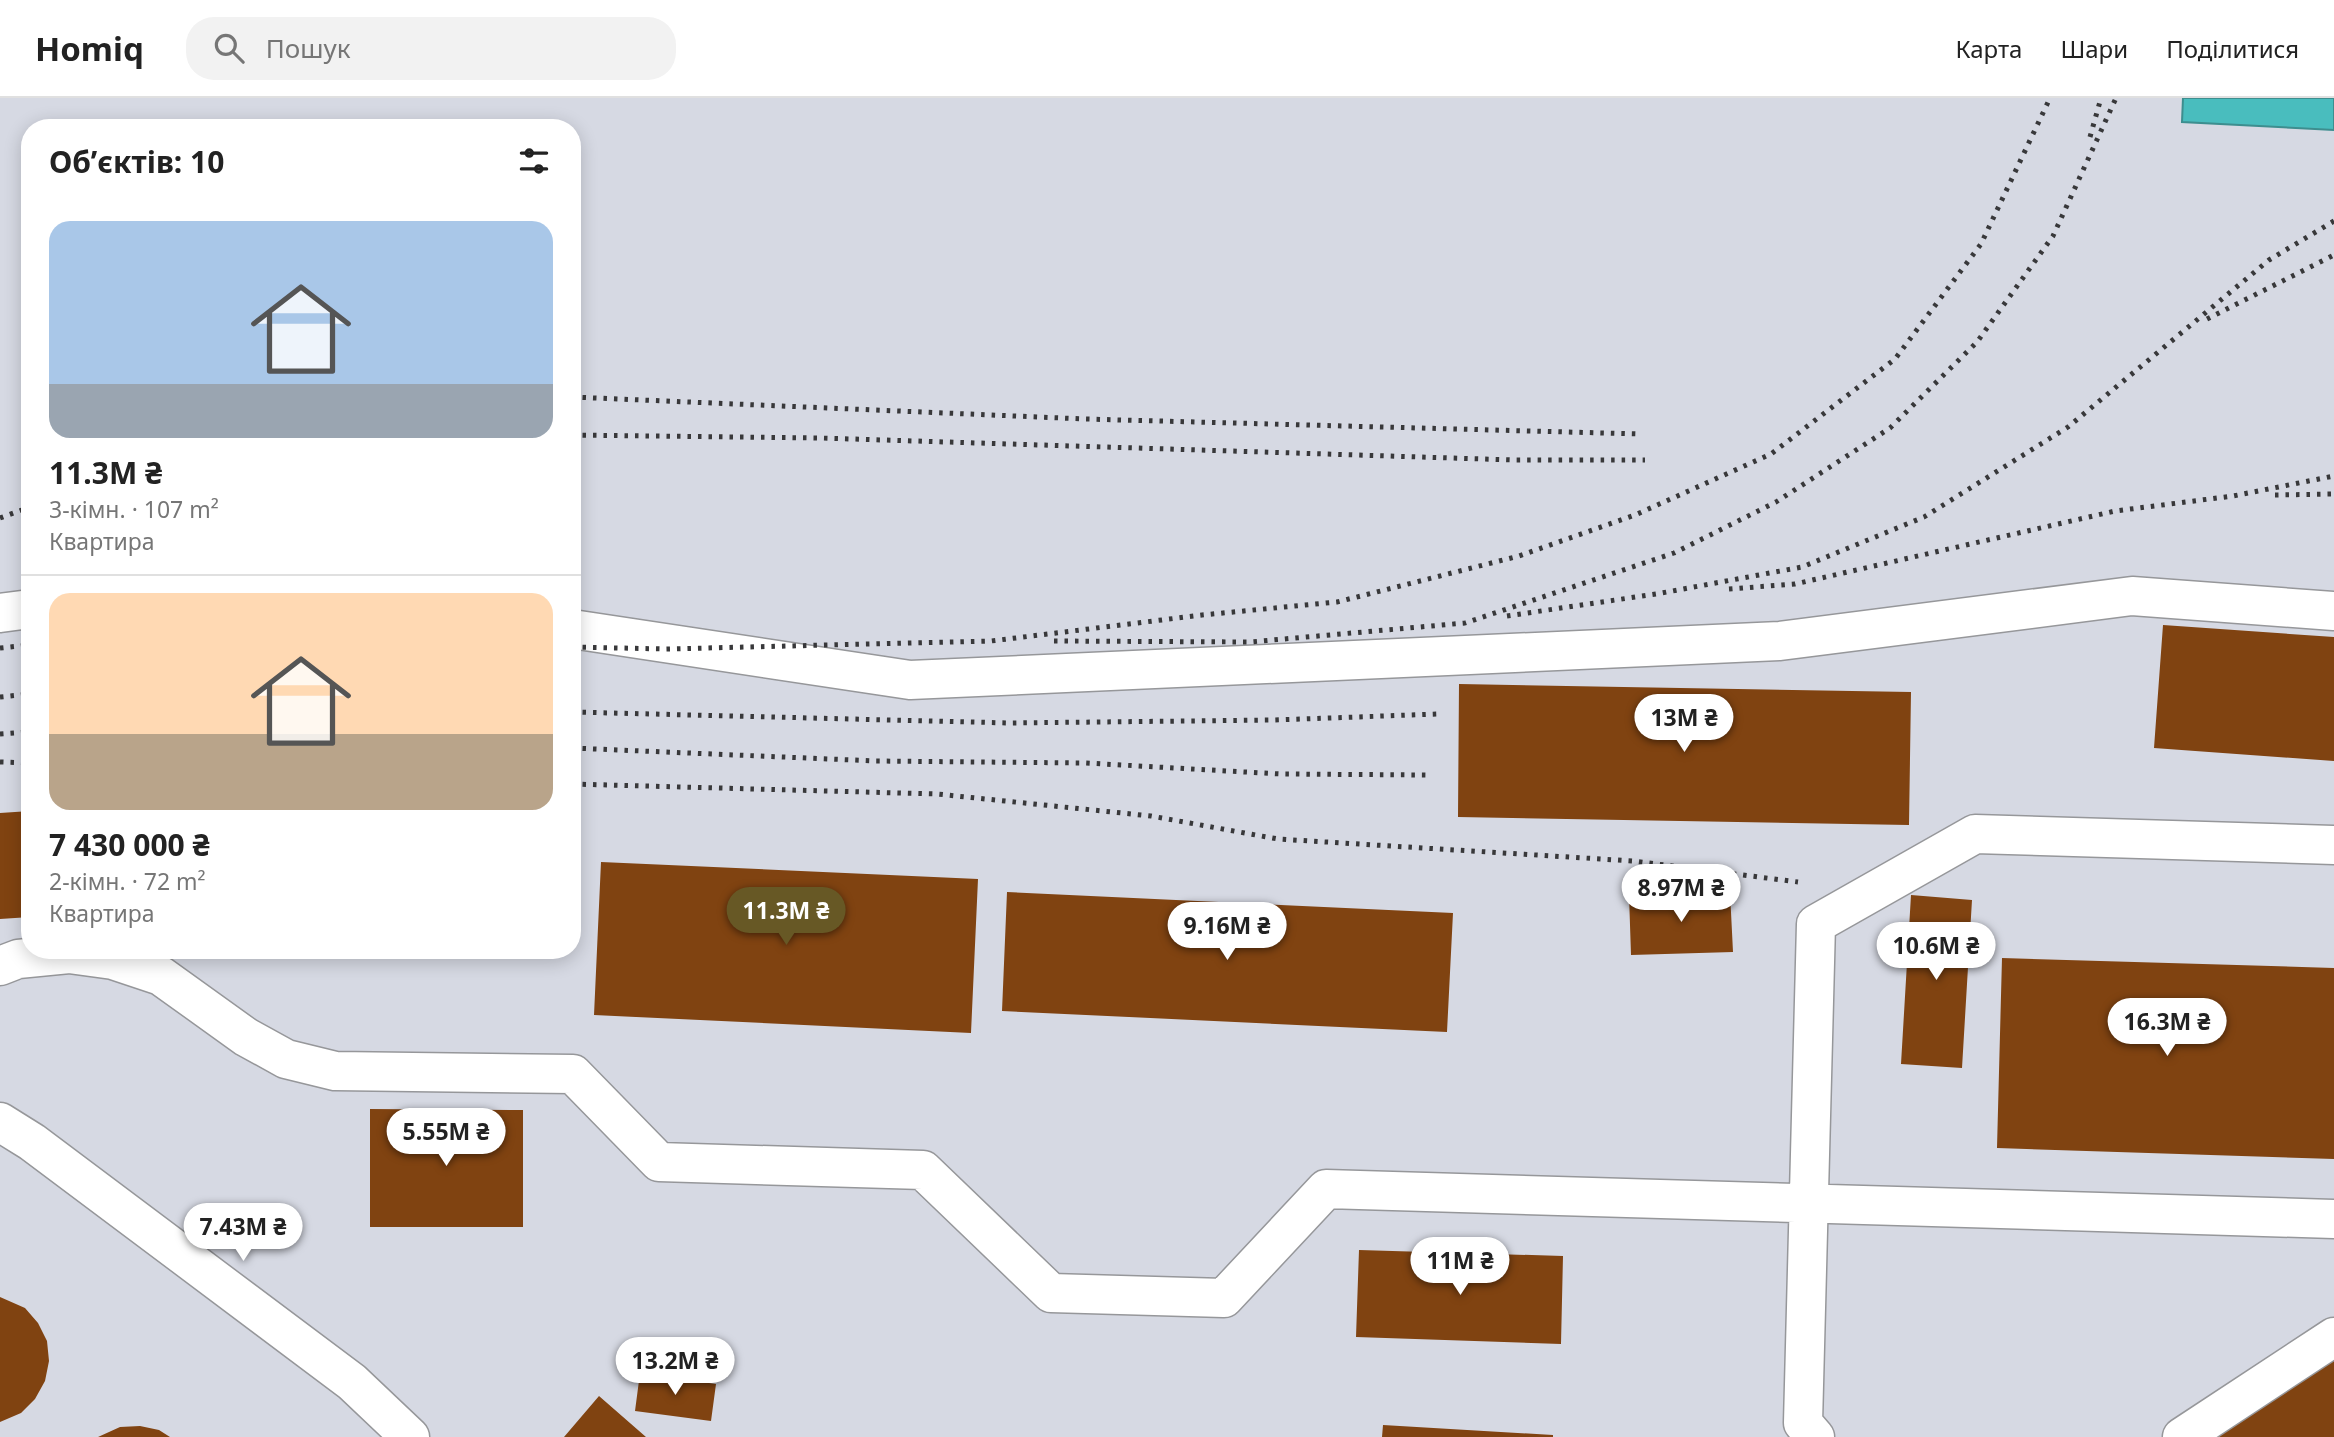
<!DOCTYPE html>
<html lang="uk">
<head>
<meta charset="utf-8">
<style>
  :root { --surface:#fff; --page:#f2f2f2; --text:#222; --muted:#767676; --line:#e0e0e0; --accent:#675825 }
  body { margin:0; font-family:"Noto Sans",sans-serif; background:var(--page); color:var(--text); height:100vh; display:flex; flex-direction:column; font-size:26px; white-space:nowrap }
  * { box-sizing:border-box; margin:0 }
  p { font-size:23px; color:var(--muted) }
  .icon { flex:none; width:38px; height:38px; fill:none; stroke:currentColor; stroke-width:2; stroke-linecap:round; stroke-linejoin:round }
  .map { position:relative; flex:1; overflow:hidden }
  .sheet { position:absolute; left:21px; top:21px; width:560px; height:840px; display:flex; flex-direction:column; background:var(--surface); border-radius:28px; box-shadow:0 4px 18px #0003 }
  .sheet>* { flex:none }
  .price { position:absolute; translate:-50% -60px; padding:0 16px; border-radius:24px; background:#fff; color:#222; font-size:23px; line-height:46px; filter:drop-shadow(0 2px 4px #0008) }
  .price::after { content:''; position:absolute; left:50%; top:42px; width:21px; height:16px; margin-left:-10px; background:inherit; clip-path:polygon(0 0,100% 0,50% 100%) }
  .price.current { background:var(--accent); color:#fff }
  ul { padding:0; list-style:none }
  li { display:grid; align-content:center; gap:14px; height:371px; padding:0 28px }
  li+li { border-top:2px solid var(--line) }
  li span { display:grid; place-items:center; height:217px; border-radius:21px; color:#555 }
  li>.icon { margin-inline-start:auto }
  span .icon { width:126px; height:126px; fill:#fffc; stroke-width:1 }
  li b { font-size:30px }
  h2 { display:flex; justify-content:space-between; align-items:center; height:84px; padding:0 28px; font-size:30px }
  header { display:flex; align-items:center; gap:42px; box-sizing:border-box; height:98px; padding:0 35px; background:var(--surface); border-bottom:2px solid var(--line) }
  header strong { font-size:33px }
  nav { display:flex; gap:38px; margin-inline-start:auto; font-size:24px }
  .search { width:490px; height:63px; background:var(--page); display:flex; align-items:center; gap:18px; box-sizing:border-box; padding:0 24px; border-radius:28px; color:var(--muted); font-size:26px }
  .map>svg:first-child { display:block }
</style>
</head>
<body>
<header>
<strong>Homiq</strong>
<div class="search"><svg class="icon" aria-label="search" viewBox="0 0 24 24"><circle cx="10" cy="10" r="6"/><path d="M15 15l6 6"/></svg>Пошук</div>
<nav><a>Карта</a><a>Шари</a><a>Поділитися</a></nav>
</header>
<div class="map">
<svg width="2334" height="1339" viewBox="0 0 2334 1339">
  <rect width="100%" height="100%" fill="#e3e4e8"/>
  <path fill="#d6d9e3" fill-rule="evenodd" d="M0,0H2183L2182,24L2334,32V1339H0ZM30,30H572V852H30Z"/>
  <path fill="#49bdbe" stroke="#3d8e8f" stroke-width="2" d="M2183,0H2334V32L2182,24Z"/>
  <path fill="#804311" d="M2163,527L2334,539V663L2154,650Z
    M1459,586L1911,594L1909,727L1458,719Z
    M30,713V819L0,821V715Z
    M601,764L978,781L971,935L594,917Z
    M1007,794L1453,815L1447,934L1002,913Z
    M1730,794L1733,854L1631,857L1629,797Z
    M1911,797L1972,802L1962,970L1901,966Z
    M2002,860L2334,870V1061L1997,1050Z
    M370,1011L523,1012V1129H370Z
    M1359,1152L1563,1158L1561,1246L1356,1239Z
    M0,1199L25,1210L38,1225L47,1243L49,1263L45,1283L35,1301L21,1315L0,1324Z
    M2334,1257V1339H2212Z
    M640,1275L716,1286L711,1323L635,1313Z
    M599,1298L646,1339H564Z
    M1383,1327L1553,1337V1339H1382Z
    M140,1328L159,1332L170,1339H98L120,1329Z"/>
  <g fill="none" stroke-linecap="round" stroke-linejoin="round">
    <g stroke="#96979a" stroke-width="41">
      <path id="minor" d="M0,515L30,511
        M572,531L910,582L1780,543L2132,498L2334,513
        M0,868L18,861L69,856L113,862L161,878L246,939L286,961L335,973L573,976L659,1064L923,1072L1051,1195L1224,1200L1326,1091L2334,1121
        M0,1024L32,1044L352,1284L410,1339
        M1815,1339L1803,1325L1816,826L1975,736L2334,747
        M2182,1339L2334,1239"/>
    </g>
    <use href="#minor" stroke="#fff" stroke-width="38"/>
    <path stroke="#38383a" stroke-width="5" stroke-dasharray="3.5 7" stroke-linecap="butt" d="M2090,39L2101,0
      M2207,221L2334,157
      M572,299L1085,321L1641,336
      M572,337L820,340L1515,362H1645
      M2275,397L2334,396
      M0,420L30,409
      M1729,491L1795,486L2115,413L2233,398L2334,378
      M1507,518L1656,496L1802,469L1924,419L2068,329L2269,162L2334,123
      M1054,543L1250,544L1465,525L1674,455L1776,404L1890,330L1977,244L2053,138L2116,0
      M572,549L666,551L991,543L1202,517L1337,504L1519,458L1635,417L1771,356L1895,261L1981,146L2050,0
      M0,550L30,547
      M0,599L30,596
      M572,614L1010,625L1273,622L1439,616
      M0,636L30,634
      M572,650L876,663L1086,665L1281,676L1430,677
      M0,664L30,665
      M572,686L937,696L1151,718L1278,741L1633,763L1798,784"/>
  </g>
</svg>
<b class="price" style="left:1684px;top:656px">13M ₴</b>
<b class="price" style="left:1681px;top:826px">8.97M ₴</b>
<b class="price current" style="left:786px;top:849px">11.3M ₴</b>
<b class="price" style="left:1227px;top:864px">9.16M ₴</b>
<b class="price" style="left:1936px;top:884px">10.6M ₴</b>
<b class="price" style="left:2167px;top:960px">16.3M ₴</b>
<b class="price" style="left:446px;top:1070px">5.55M ₴</b>
<b class="price" style="left:243px;top:1165px">7.43M ₴</b>
<b class="price" style="left:1460px;top:1199px">11M ₴</b>
<b class="price" style="left:675px;top:1299px">13.2M ₴</b>
<section class="sheet">
<h2>Об’єктів: 10<svg class="icon" aria-label="filters" viewBox="0 0 24 24"><path d="M4 7h16M4 17h16"/><circle cx="9" cy="7" r="2"/><circle cx="15" cy="17" r="2"/></svg></h2>
<ul>
<li><span style="background:linear-gradient(#a9c7e8 75%,#9aa5b1 0)"><svg class="icon" aria-label="home" viewBox="0 0 24 24"><path d="M3 11l9-7 9 7M6 9v11h12V9"/></svg></span><div><b>11.3M ₴</b><p>3-кімн. · 107 m²</p><p>Квартира</p></div></li>
<li><span style="background:linear-gradient(#ffd9b3 65%,#b9a48a 0)"><svg class="icon" aria-label="home" viewBox="0 0 24 24"><path d="M3 11l9-7 9 7M6 9v11h12V9"/></svg></span><div><b>7 430 000 ₴</b><p>2-кімн. · 72 m²</p><p>Квартира</p></div></li>
</ul>
</section>
</div>
</body>
</html>
